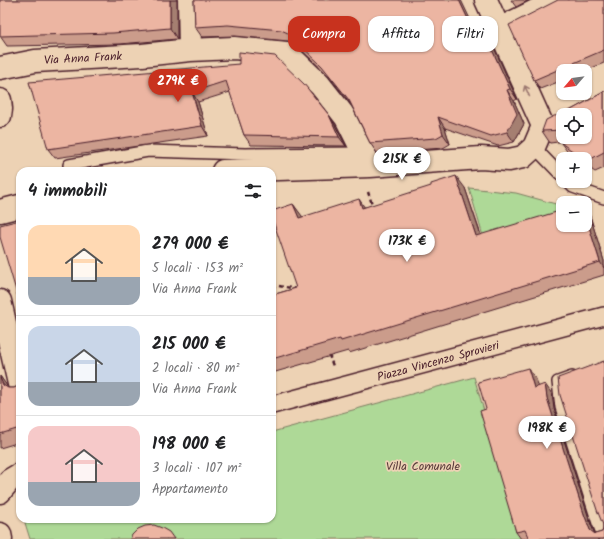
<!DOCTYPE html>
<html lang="it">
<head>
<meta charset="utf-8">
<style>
  :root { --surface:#fff; --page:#f2f2f2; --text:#202124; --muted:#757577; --line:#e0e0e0; --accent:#c8321e }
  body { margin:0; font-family:Kalam,sans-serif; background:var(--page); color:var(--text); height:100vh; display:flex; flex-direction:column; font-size:15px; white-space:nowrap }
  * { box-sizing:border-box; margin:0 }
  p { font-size:13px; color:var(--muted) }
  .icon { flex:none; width:22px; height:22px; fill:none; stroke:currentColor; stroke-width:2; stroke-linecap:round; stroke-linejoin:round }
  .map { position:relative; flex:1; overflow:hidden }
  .sheet { position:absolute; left:16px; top:167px; width:260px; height:356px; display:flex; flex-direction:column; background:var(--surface); border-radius:12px; box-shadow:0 1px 3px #0004 }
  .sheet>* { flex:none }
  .top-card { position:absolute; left:288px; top:16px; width:256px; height:36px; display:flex; gap:8px }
  .needle { width:26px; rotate:242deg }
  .tools { position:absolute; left:556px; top:64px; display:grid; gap:8px }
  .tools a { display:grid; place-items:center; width:36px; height:36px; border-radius:8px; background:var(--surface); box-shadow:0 1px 3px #0004; font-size:20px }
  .price { position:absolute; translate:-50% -34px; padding:0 9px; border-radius:14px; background:#fff; color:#222; font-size:13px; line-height:26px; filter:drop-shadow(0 1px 2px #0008) }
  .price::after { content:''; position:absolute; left:50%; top:24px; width:12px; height:9px; margin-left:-6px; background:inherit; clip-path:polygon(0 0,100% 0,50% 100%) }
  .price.on { background:var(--accent); color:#fff }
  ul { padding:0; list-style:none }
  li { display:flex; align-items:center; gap:12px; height:100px; padding:0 12px }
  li+li { border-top:1px solid var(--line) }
  li span { display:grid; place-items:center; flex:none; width:112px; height:80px; border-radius:12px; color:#555 }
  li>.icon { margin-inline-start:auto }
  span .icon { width:48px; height:48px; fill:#fffc; stroke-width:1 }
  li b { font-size:17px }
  h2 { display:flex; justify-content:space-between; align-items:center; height:48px; padding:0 12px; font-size:17px }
  .chip { padding:0 14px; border-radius:12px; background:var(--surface); box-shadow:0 1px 3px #0004; font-size:14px; line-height:36px }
  .chip.on { background:var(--accent); color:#fff }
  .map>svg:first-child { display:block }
</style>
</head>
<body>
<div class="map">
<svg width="604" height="539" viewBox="0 0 604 539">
  <rect width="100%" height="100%" fill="#edd2b4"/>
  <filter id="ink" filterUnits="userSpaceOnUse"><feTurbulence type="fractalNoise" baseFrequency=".025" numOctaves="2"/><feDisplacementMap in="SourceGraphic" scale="8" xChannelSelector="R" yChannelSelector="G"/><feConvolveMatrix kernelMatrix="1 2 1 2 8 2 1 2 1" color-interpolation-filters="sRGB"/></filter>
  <g filter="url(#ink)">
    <path fill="#aed997" stroke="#7c7c61" d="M469,188L516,193L563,206V210L483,236Z
      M474,377L522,539H30L25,523L27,519H272V432Z"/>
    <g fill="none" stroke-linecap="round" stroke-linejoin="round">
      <g stroke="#4a1f2b" stroke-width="14">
        <path id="service" d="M534,147L563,177
          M69,165L148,151L245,154L364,153
          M567,181L573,187L604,198
          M572,377L558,382L561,407L598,523L604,538"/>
      </g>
      <g stroke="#4a1f2b" stroke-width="20">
        <path id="pedestrian" d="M272,405L604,316"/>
      </g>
      <g stroke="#4a1f2b" stroke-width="25">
        <path id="minor" d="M189,0L190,50
          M486,0L543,126
          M499,29L557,0
          M0,68L35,61L142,55L190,50L234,48L287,53L320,85L346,118L370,166
          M0,100L1,109L0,116
          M223,171L370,166L481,158L509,160L523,157L534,147L543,126
          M0,211L20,206
          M0,301L20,388
          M0,492L10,480L20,474
          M0,534L1,539"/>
      </g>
      <path stroke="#4a1f2b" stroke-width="2.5" stroke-dasharray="4 3" stroke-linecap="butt" d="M368,192L373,207
        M272,285L298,289
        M329,355L333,366"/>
      <use href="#service" stroke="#edd2b4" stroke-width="11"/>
      <use href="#pedestrian" stroke="#edd2b4" stroke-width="17"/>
      <use href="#minor" stroke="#edd2b4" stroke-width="22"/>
    </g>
    <path fill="#cb9c8b" stroke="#4a1f2b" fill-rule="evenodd" d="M0,0H177V39L120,44L7,46L0,36Z
      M194,0L477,33L483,30L491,41L517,99L514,101L524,124L514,142L498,146L445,128L450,144L443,148L377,153L370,143L350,103L329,76L295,44L288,41L235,36L202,37L195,27Z
      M511,0H529L516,7Z
      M604,0V63L584,71H563V80L540,89L534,80L556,1Z
      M239,64L329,115L335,125L346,146L251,145L244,135L230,92L198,102L208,136L55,158L48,149Z
      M604,91V168L595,172L585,165V159H576L569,154L561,143L566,141L550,143L542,131L562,115L602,93ZM563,115H585V137H563Z
      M465,188L481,235L590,216L604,261V275L349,353L348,351L272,373V295L296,288L293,204L302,217L365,207Z
      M604,361V539H521L516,532L486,409L536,379L538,386L552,394L554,409L591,525L595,534L602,532L603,529Z
      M0,376L8,388H14L20,385V442L0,448Z"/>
    <path fill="#a57f71" stroke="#4a1f2b" d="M170,0H177V39L170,28Z
      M459,0H461L482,44L475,34Z
      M483,30L491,41L517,99L510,89Z
      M507,90L514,101L524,124L514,142L507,132Z
      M192,92L198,102L208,136L202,126Z
      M329,115L335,125L346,146L339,137Z
      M438,117L445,128L450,144L443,134Z
      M456,176L465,188L485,248L476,236Z
      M359,199L367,211L362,208Z
      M293,204L302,216L307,231L299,218Z
      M585,209L590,216L604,261V268L600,262L585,214Z
      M528,368L536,379L542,399L534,388Z
      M0,376L7,386L11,397L3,385L0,378Z
      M545,384L552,394L554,409L591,525L597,539L590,530L584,514L547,398Z"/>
    <path fill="#ecb5a2" stroke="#4a1f2b" d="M0,0H170V28L113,33L0,36Z
      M194,0H459L475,34L483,30L510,89L507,90L517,114L507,132L491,136L438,117L443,134L436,138L370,143L349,100L322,66L288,33L281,30L228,25L195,27Z
      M558,0H604V50L534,80L509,25L556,1Z
      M239,52L275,56L304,84L329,115L339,137L244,135L226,81L192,92L202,126L48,149L29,82L239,64Z
      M604,91V152L587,161L561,143L579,137H585V115H563V130L542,131L546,120L554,116L562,115L602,93Z
      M456,176L476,236L563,210V225H585V214L600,262L341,341L340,339L272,359V295L296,288L272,218V211L293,204L299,218L359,199L362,208L431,186V184Z
      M20,220V304L0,237V225Z
      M604,361V539H529L525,530L516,532L480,411L486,409L478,382L528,368L534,388L545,384L547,398L584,514L590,530L595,534L602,532L603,529V525L597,510L560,395L558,378Z
      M0,378L3,385L8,388H14L20,385V428L0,434Z
      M154,525L162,528L169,532L174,539H130L132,535L138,529L145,526Z"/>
    <defs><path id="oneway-shaft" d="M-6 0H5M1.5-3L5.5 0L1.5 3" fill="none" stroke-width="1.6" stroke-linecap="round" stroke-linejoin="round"/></defs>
    <use stroke="#9c7870" href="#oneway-shaft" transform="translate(527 91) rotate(-114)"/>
  </g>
  <g text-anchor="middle" stroke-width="3.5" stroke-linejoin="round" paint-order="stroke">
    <g font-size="12" fill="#4a1f2b" stroke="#edd2b4">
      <text transform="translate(83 58) rotate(-3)" y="4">Via Anna Frank</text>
      <text transform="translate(438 361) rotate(-15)" y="4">Piazza Vincenzo Sprovieri</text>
    </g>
    <g font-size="12" fill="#593b3b" stroke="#edd2b4">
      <text x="423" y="470">Villa Comunale</text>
    </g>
  </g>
</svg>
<div class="tools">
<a><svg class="needle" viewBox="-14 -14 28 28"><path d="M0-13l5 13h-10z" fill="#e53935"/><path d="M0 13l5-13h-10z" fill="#757577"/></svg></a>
<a><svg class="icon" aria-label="locate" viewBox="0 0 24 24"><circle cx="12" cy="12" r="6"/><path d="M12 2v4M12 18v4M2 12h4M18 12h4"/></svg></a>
<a>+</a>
<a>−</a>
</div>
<b class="price on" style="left:178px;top:103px">279K €</b>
<b class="price" style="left:402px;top:181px">215K €</b>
<b class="price" style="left:407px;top:263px">173K €</b>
<b class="price" style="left:547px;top:450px">198K €</b>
<div class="top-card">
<a class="chip on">Compra</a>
<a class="chip">Affitta</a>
<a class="chip">Filtri</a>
</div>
<section class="sheet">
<h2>4 immobili<svg class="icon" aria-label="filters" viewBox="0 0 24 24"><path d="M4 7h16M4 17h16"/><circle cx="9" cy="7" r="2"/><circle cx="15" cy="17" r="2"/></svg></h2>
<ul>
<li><span style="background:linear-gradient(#ffd9b3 65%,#9aa5b1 0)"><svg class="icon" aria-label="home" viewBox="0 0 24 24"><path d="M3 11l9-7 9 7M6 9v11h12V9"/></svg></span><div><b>279 000 €</b><p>5 locali · 153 m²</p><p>Via Anna Frank</p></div></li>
<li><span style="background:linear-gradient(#c9d6e8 70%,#9aa5b1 0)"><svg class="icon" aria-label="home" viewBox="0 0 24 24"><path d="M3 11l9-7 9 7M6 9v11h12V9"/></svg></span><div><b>215 000 €</b><p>2 locali · 80 m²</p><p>Via Anna Frank</p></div></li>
<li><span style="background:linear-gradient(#f6c9c9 70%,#9aa5b1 0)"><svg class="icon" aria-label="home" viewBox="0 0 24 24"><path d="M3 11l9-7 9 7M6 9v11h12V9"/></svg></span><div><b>198 000 €</b><p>3 locali · 107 m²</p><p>Appartamento</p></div></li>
</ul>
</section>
</div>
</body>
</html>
